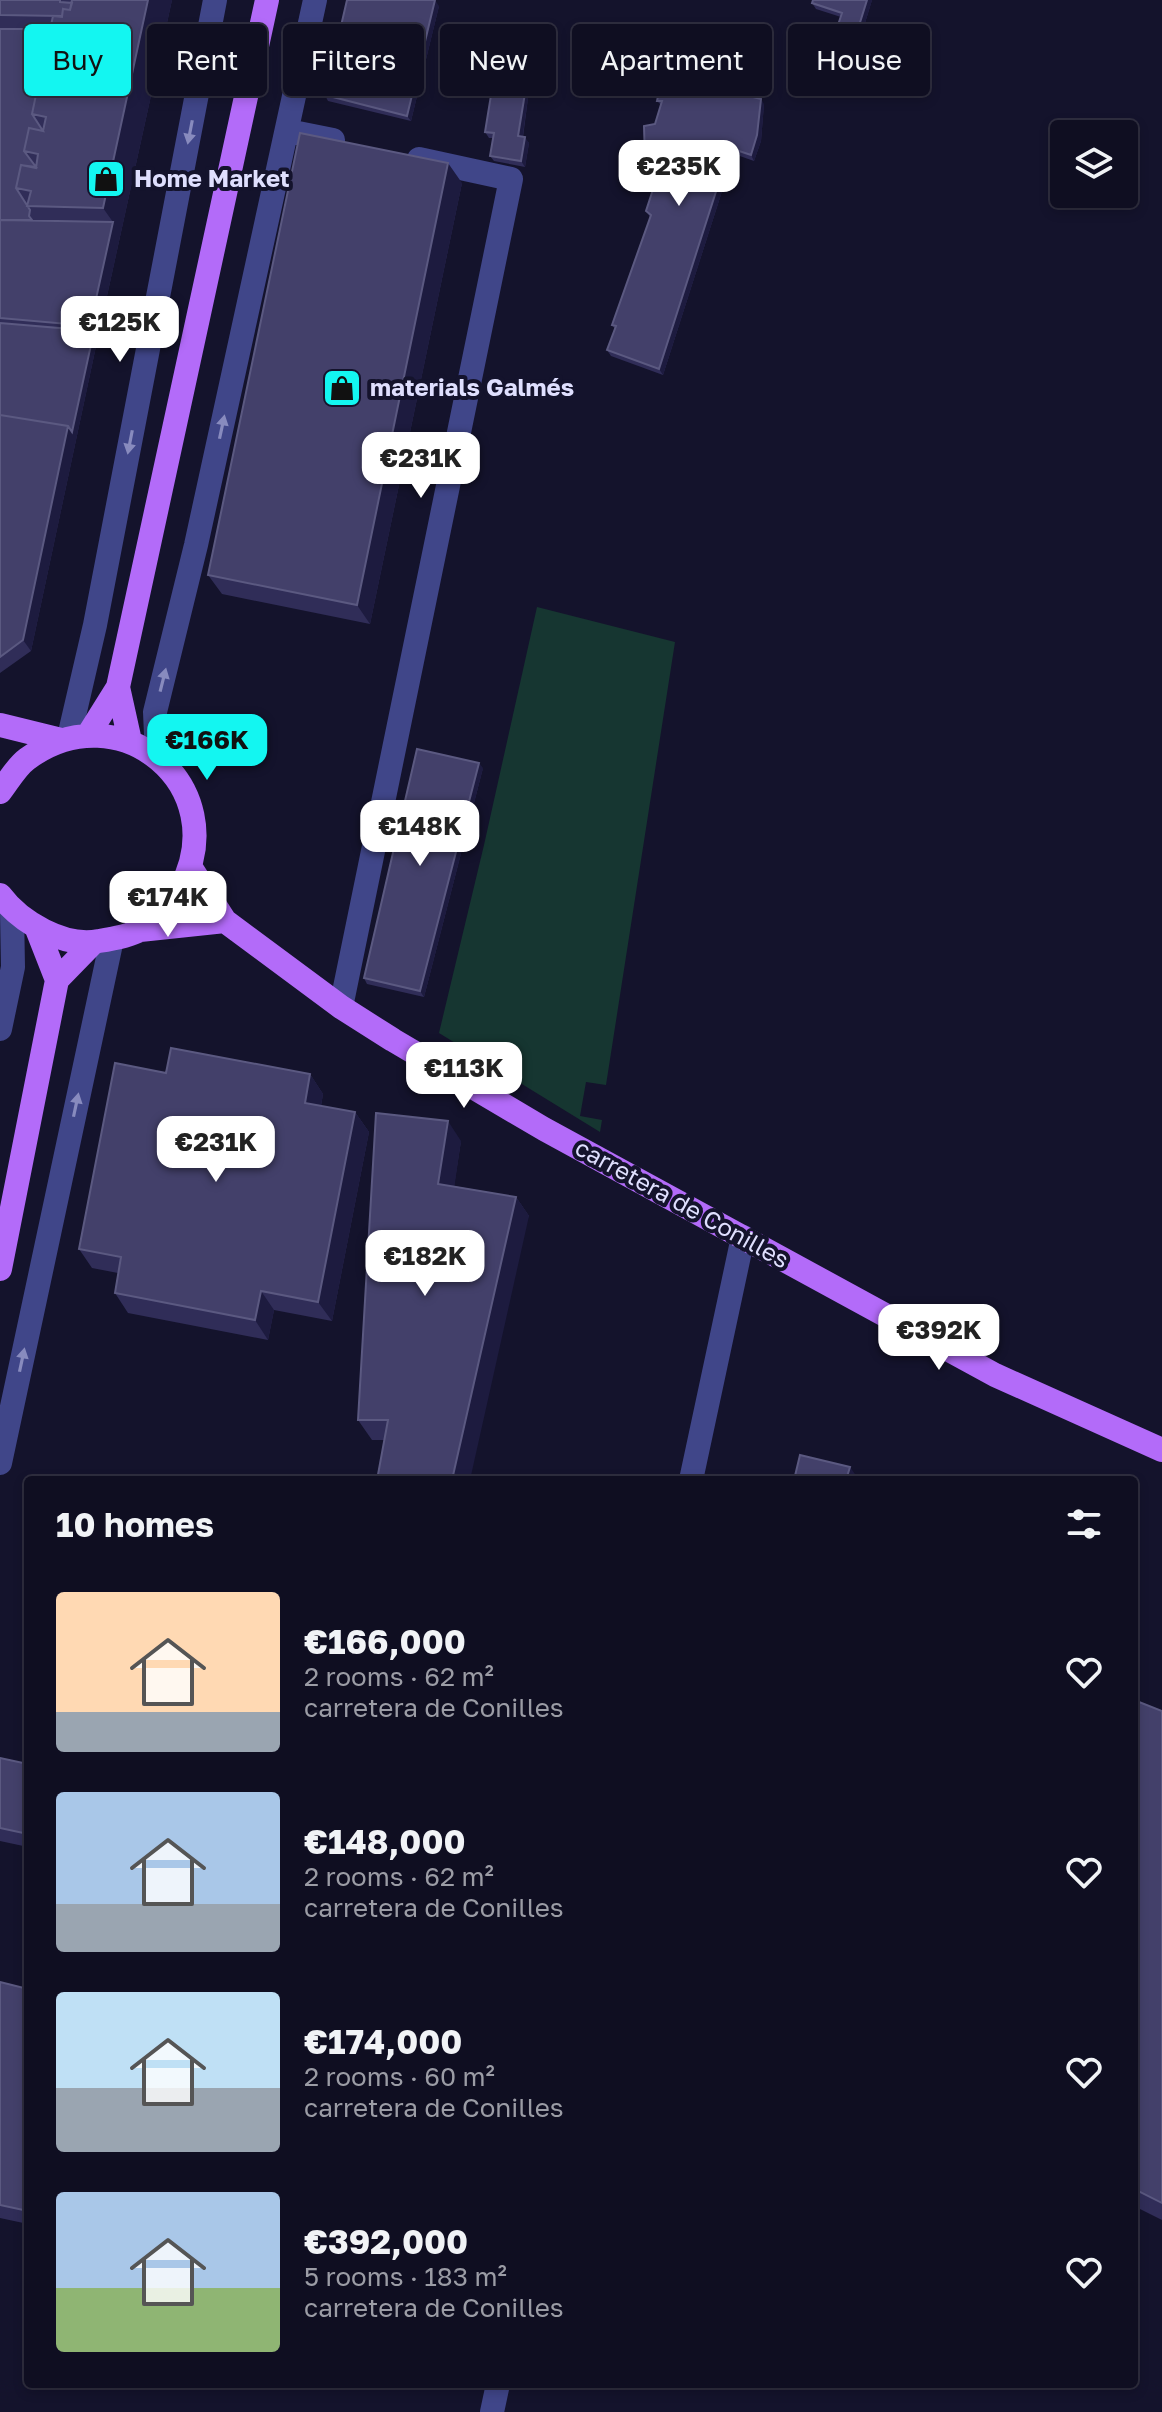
<!DOCTYPE html>
<html lang="en">
<head>
<meta charset="utf-8">
<style>
  :root { --surface:#0f0e21; --page:#18172a; --text:#f1f3f6; --muted:#9b9ca5; --line:#2f2e3f; --accent:#13f6f1 }
  body { margin:0; font-family:"Golos Text",sans-serif; background:var(--page); color:var(--text); height:100vh; display:flex; flex-direction:column; font-size:30px; white-space:nowrap }
  * { box-sizing:border-box; margin:0 }
  p { font-size:26px; color:var(--muted) }
  .icon { flex:none; width:44px; height:44px; fill:none; stroke:currentColor; stroke-width:2; stroke-linecap:round; stroke-linejoin:round }
  .map { position:relative; flex:1; overflow:hidden }
  .side { position:absolute; left:24px; top:1476px; width:1114px; height:912px; display:flex; flex-direction:column; background:var(--surface); border-radius:8px; box-shadow:0 4px 12px #0003,0 0 0 2px var(--line) }
  .side>* { flex:none }
  .hud { position:absolute; left:24px; top:24px; width:1114px; height:72px; display:flex; gap:16px }
  .controls { position:absolute; left:1050px; top:120px; display:grid; gap:16px }
  .controls a { display:grid; place-items:center; width:88px; height:88px; border-radius:8px; background:var(--surface); box-shadow:0 4px 12px #0003,0 0 0 2px var(--line); font-size:40px }
  .price { position:absolute; translate:-50% -68px; padding:0 18px; border-radius:16px; background:#fff; color:#222; font-size:26px; line-height:52px; filter:drop-shadow(0 2px 4px #0008) }
  .price::after { content:''; position:absolute; left:50%; top:48px; width:24px; height:18px; margin-left:-12px; background:inherit; clip-path:polygon(0 0,100% 0,50% 100%) }
  .price.active { background:var(--accent); color:#111 }
  ul { padding:0; list-style:none }
  li { display:flex; align-items:center; gap:24px; height:200px; padding:0 32px }
  li span { display:grid; place-items:center; flex:none; width:224px; height:160px; border-radius:8px; color:#555 }
  li>.icon { margin-inline-start:auto }
  span .icon { width:96px; height:96px; fill:#fffc; stroke-width:1 }
  li b { font-size:34px }
  h2 { display:flex; justify-content:space-between; align-items:center; height:96px; padding:0 32px; font-size:34px }
  .pill { padding:0 28px; border-radius:8px; background:var(--surface); box-shadow:0 4px 12px #0003,0 0 0 2px var(--line); font-size:28px; line-height:72px }
  .pill.active { background:var(--accent); color:#111 }
  .map>svg:first-child { display:block }
</style>
</head>
<body>
<div class="map">
<svg width="1162" height="2412" viewBox="0 0 1162 2412">
  <rect width="100%" height="100%" fill="#14132c"/>
  <path fill="#163631" d="M537,607L675,642L606,1085L586,1082L580,1116L602,1120L600,1132L439,1033L484,845Z"/>
  <g fill="none" stroke-linecap="round" stroke-linejoin="round">
    <path stroke="#404689" stroke-width="24" d="M288,131L333,140
      M69,737L95,625L215,0
      M157,757L155,712L196,545L315,0
      M341,1007L511,179L419,159
      M0,1029L13,967L12,912
      M0,1463L112,939
      M691,1480L743,1237
      M492,2412L498,2384"/>
    <path stroke="#b36bf9" stroke-width="24" d="M118,687L130,741
      M0,725L61,740
      M88,735L118,687L267,0
      M0,792C8,782 16,767 27,759C120,690 234,787 181,887C172,905 158,920 140,930C129,936 112,939 99,941C64,948 20,922 0,895
      M191,868L225,921L341,1007L393,1040L544,1129L995,1375L1162,1450
      M140,930L225,921
      M57,980L94,942
      M0,1269L57,980L37,929"/>
  </g>
  <path fill="#302d58" d="M0,0H172L98,337L31,651L0,673Z
    M813,0H872L843,95L821,93L817,88L841,17L816,9L812,3Z
    M439,6L411,121L328,101L325,95Z
    M525,93L528,98L523,137L529,143L525,167L494,161L490,156L493,138H489L485,132Z
    M657,101L764,104L761,141L754,161L734,154L663,375L611,356L607,350L615,329L612,325L650,217L646,211L658,175H655L651,169L652,166H649L645,160L661,105Z
    M462,183L370,624L222,594L208,575Z
    M483,768L424,997L367,984L364,978Z
    M166,1073L310,1074L323,1094L321,1106L355,1112L369,1132L332,1321L274,1310L268,1340L128,1313L115,1293L118,1273L92,1268L79,1249Z
    M461,1141L454,1186L516,1197L529,1216L384,1440H372L358,1420Z
    M1134,1700L1162,1711V2220L1134,2206Z
    M0,1758L28,1764V1847L0,1841Z
    M0,1982L28,1989V2224L0,2218Z"/>
  <path fill="#1d1b3f" d="M148,0H172L98,337L90,326L113,222L103,208Z
    M435,0L439,6L411,121L407,116Z
    M867,0H872L843,95L839,90Z
    M525,93L528,98L522,141L518,136Z
    M761,99L764,104L761,141L754,161L751,155Z
    M525,137L529,143L525,167L521,161Z
    M730,148L734,154L663,375L659,369Z
    M448,163L462,183L370,624L357,605Z
    M94,331L98,337L31,651L23,640L68,426Z
    M479,763L483,768L424,997L420,991Z
    M310,1074L323,1094L318,1122L305,1103Z
    M355,1112L369,1132L332,1321L318,1302Z
    M448,1121L461,1141L452,1203L438,1184Z
    M516,1197L529,1216L470,1480H452Z
    M261,1291L274,1310L268,1340L255,1320Z
    M850,1467L859,1480H846Z"/>
  <path fill="#43406a" stroke="#5b5981" stroke-width="2" d="M0,0H60V2L72,3L70,10L63,9L62,16L0,15Z
    M72,0H148L103,208L27,206L31,191L16,188L21,165L36,168L38,154L24,151L29,128L43,131L46,117L32,114L37,90L51,94L53,85L48,84L49,78L40,76L44,53L54,55L57,41L48,39L53,16L62,17L63,9L70,10Z
    M347,0H435L407,116L325,95Z
    M813,0H867L839,90L817,88L842,13L812,3Z
    M0,29H50L48,39L55,49L54,55L44,53L40,76L51,94L37,90L32,114L43,131L29,128L24,151L36,167L21,165L16,188L30,210L29,216L32,220H0Z
    M660,87H695L714,92V89L720,91L721,89L761,99L757,135L751,155L730,148L659,369L607,350L616,326L612,325L651,215L646,211L659,171L651,169L654,160H645L644,126L655,124L662,101H657Z
    M492,89L525,93L518,136L525,137L521,161L490,156L494,133L485,132Z
    M300,133L448,163L357,605L208,575Z
    M0,220L113,222L90,326L0,318Z
    M0,323L94,331L72,432L68,426L0,415Z
    M0,415L68,426L23,640L0,657Z
    M417,749L479,763L420,991L364,978Z
    M171,1048L310,1074L305,1103L355,1112L318,1302L261,1291L255,1320L115,1293L121,1257L79,1249L115,1063L166,1073Z
    M376,1113L448,1121L438,1184L516,1197L452,1480H377L388,1420H358Z
    M800,1455L850,1467L846,1480H794Z
    M1134,1700L1162,1711V2203L1134,2189Z
    M0,1758L28,1764V1834L0,1828Z
    M0,1982L28,1989V2211L0,2205Z"/>
  <defs><path id="oneway-solid" d="M-6-.8H1V-3.2L6.5 0L1 3.2V.8H-6Z" transform="scale(2)"/></defs>
  <g fill="#888bbe">
    <use href="#oneway-solid" transform="translate(190 132) rotate(101)"/>
    <use href="#oneway-solid" transform="translate(222 427) rotate(-78)"/>
    <use href="#oneway-solid" transform="translate(130 442) rotate(101)"/>
    <use href="#oneway-solid" transform="translate(163 680) rotate(-76)"/>
    <use href="#oneway-solid" transform="translate(76 1105) rotate(-78)"/>
    <use href="#oneway-solid" transform="translate(22 1360) rotate(-78)"/>
  </g>
  <defs>
    <g id="shop-square" transform="scale(2)"><rect x="-9" y="-9" width="18" height="18" rx="4" fill="#13f6f1" stroke="#14132c"/><path d="M-5-2.5h2.3a2.7 3.5 0 0 1 5.4 0H5L5.5 6h-11ZM-1.5-2.5h3a1.5 2.3 0 0 0-3 0Z" fill="#111"/></g>
  </defs>
  <g fill-rule="evenodd">
    <use href="#shop-square" x="106" y="179"/>
    <use href="#shop-square" x="342" y="388"/>
  </g>
  <g text-anchor="middle" stroke-width="8" stroke-linejoin="round" paint-order="stroke">
    <g font-size="24" font-weight="bold" fill="#dfdffe" stroke="#14132c" text-anchor="start">
      <text x="134" y="187">Home Market</text>
      <text x="370" y="396">materials Galmés</text>
    </g>
    <g font-size="24" fill="#dfdffe" stroke="#14132c">
      <text transform="translate(682 1204) rotate(29)" y="8">carretera de Conilles</text>
    </g>
  </g>
</svg>
<div class="controls">
<a><svg class="icon" aria-label="layers" viewBox="0 0 24 24"><path d="M12 4l9 5-9 5-9-5zM3 14l9 5 9-5"/></svg></a>
</div>
<b class="price" style="left:679px;top:208px">€235K</b>
<b class="price" style="left:120px;top:364px">€125K</b>
<b class="price" style="left:421px;top:500px">€231K</b>
<b class="price active" style="left:207px;top:782px">€166K</b>
<b class="price" style="left:420px;top:868px">€148K</b>
<b class="price" style="left:168px;top:939px">€174K</b>
<b class="price" style="left:464px;top:1110px">€113K</b>
<b class="price" style="left:216px;top:1184px">€231K</b>
<b class="price" style="left:425px;top:1298px">€182K</b>
<b class="price" style="left:939px;top:1372px">€392K</b>
<div class="hud">
<a class="pill active">Buy</a>
<a class="pill">Rent</a>
<a class="pill">Filters</a>
<a class="pill">New</a>
<a class="pill">Apartment</a>
<a class="pill">House</a>
</div>
<section class="side">
<h2>10 homes<svg class="icon" aria-label="filters" viewBox="0 0 24 24"><path d="M4 7h16M4 17h16"/><circle cx="9" cy="7" r="2"/><circle cx="15" cy="17" r="2"/></svg></h2>
<ul>
<li><span style="background:linear-gradient(#ffd9b3 75%,#9aa5b1 0)"><svg class="icon" aria-label="home" viewBox="0 0 24 24"><path d="M3 11l9-7 9 7M6 9v11h12V9"/></svg></span><div><b>€166,000</b><p>2 rooms · 62 m²</p><p>carretera de Conilles</p></div><svg class="icon" aria-label="heart" viewBox="0 0 24 24"><path d="M12 20l-8-8c-3-5 5-10 8-4 3-6 11-1 8 4z"/></svg></li>
<li><span style="background:linear-gradient(#a9c7e8 70%,#9aa5b1 0)"><svg class="icon" aria-label="home" viewBox="0 0 24 24"><path d="M3 11l9-7 9 7M6 9v11h12V9"/></svg></span><div><b>€148,000</b><p>2 rooms · 62 m²</p><p>carretera de Conilles</p></div><svg class="icon" aria-label="heart" viewBox="0 0 24 24"><path d="M12 20l-8-8c-3-5 5-10 8-4 3-6 11-1 8 4z"/></svg></li>
<li><span style="background:linear-gradient(#bfe0f5 60%,#9aa5b1 0)"><svg class="icon" aria-label="home" viewBox="0 0 24 24"><path d="M3 11l9-7 9 7M6 9v11h12V9"/></svg></span><div><b>€174,000</b><p>2 rooms · 60 m²</p><p>carretera de Conilles</p></div><svg class="icon" aria-label="heart" viewBox="0 0 24 24"><path d="M12 20l-8-8c-3-5 5-10 8-4 3-6 11-1 8 4z"/></svg></li>
<li><span style="background:linear-gradient(#a9c7e8 60%,#8fb573 0)"><svg class="icon" aria-label="home" viewBox="0 0 24 24"><path d="M3 11l9-7 9 7M6 9v11h12V9"/></svg></span><div><b>€392,000</b><p>5 rooms · 183 m²</p><p>carretera de Conilles</p></div><svg class="icon" aria-label="heart" viewBox="0 0 24 24"><path d="M12 20l-8-8c-3-5 5-10 8-4 3-6 11-1 8 4z"/></svg></li>
</ul>
</section>
</div>
</body>
</html>
